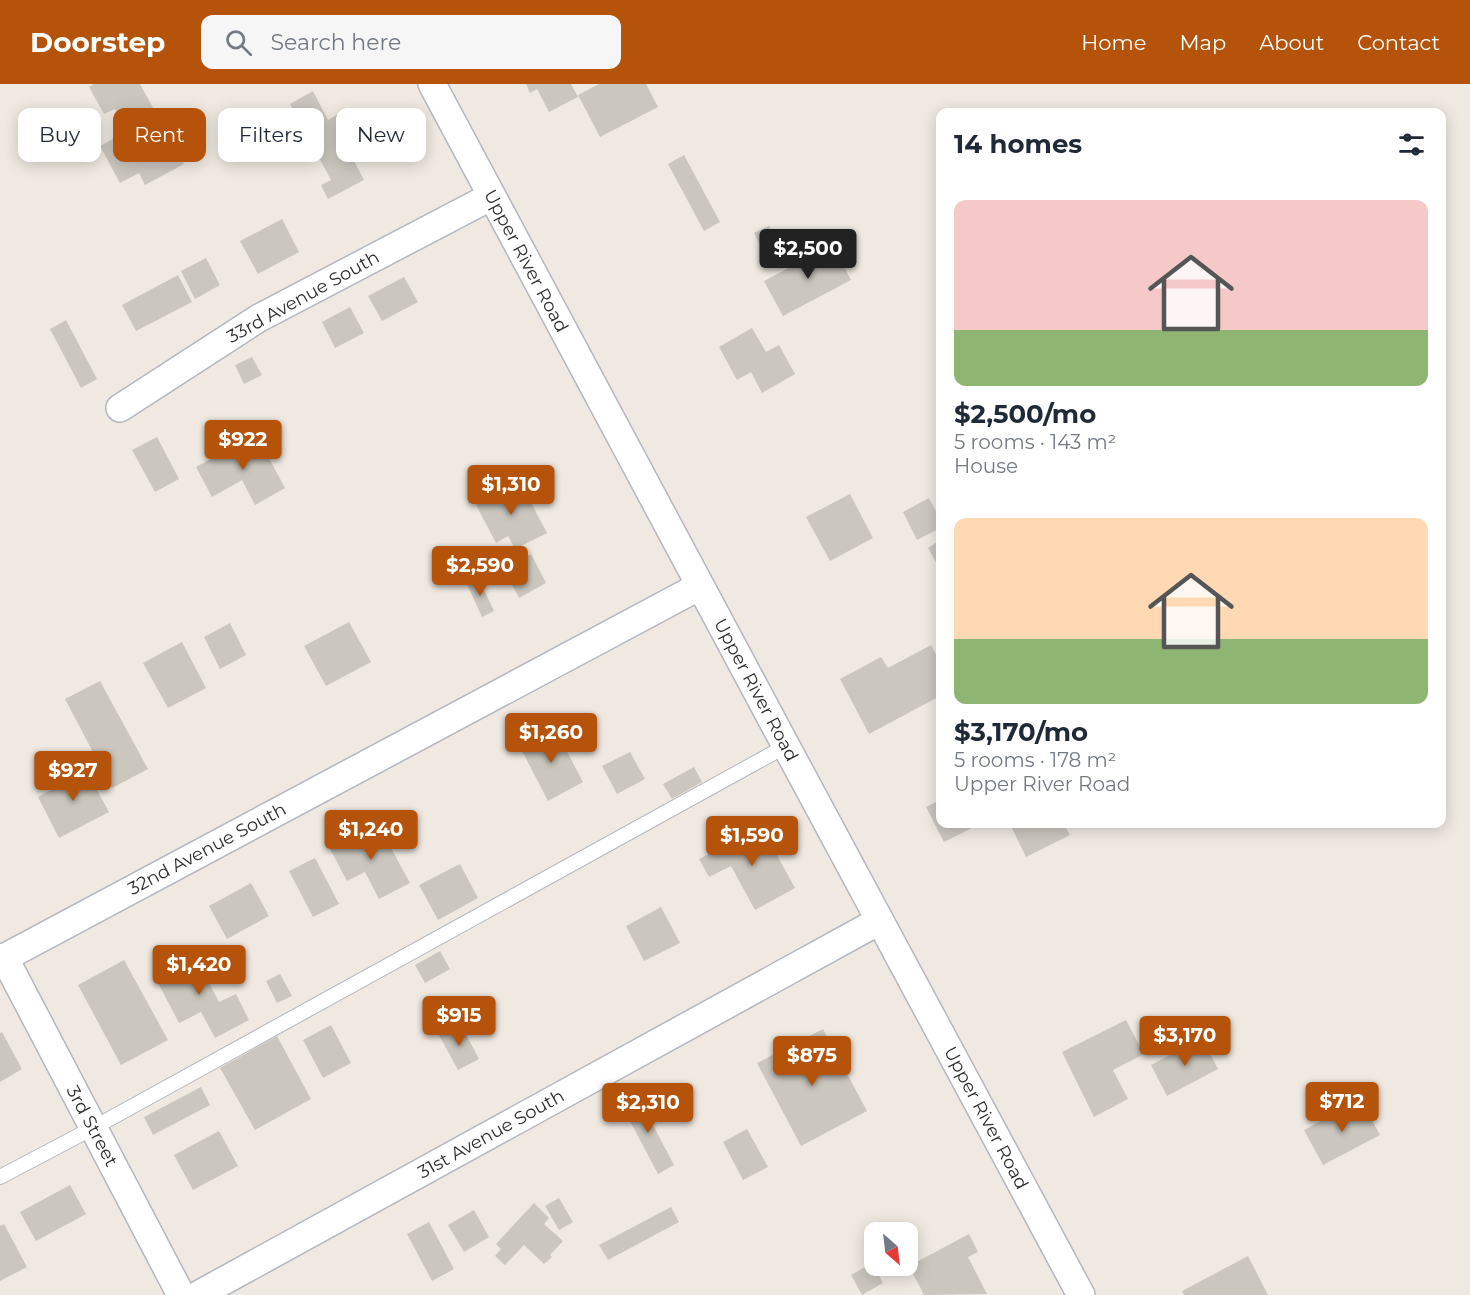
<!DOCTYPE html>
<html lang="en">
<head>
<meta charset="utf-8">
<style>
  :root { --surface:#fff; --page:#f6f6f7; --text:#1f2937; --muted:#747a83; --accent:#b45309 }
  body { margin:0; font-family:Montserrat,sans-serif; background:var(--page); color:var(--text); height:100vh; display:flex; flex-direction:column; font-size:22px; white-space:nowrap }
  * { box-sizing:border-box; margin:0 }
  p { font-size:20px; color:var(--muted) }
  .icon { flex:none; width:33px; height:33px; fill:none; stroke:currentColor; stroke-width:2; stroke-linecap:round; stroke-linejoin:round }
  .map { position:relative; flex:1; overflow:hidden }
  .drawer { position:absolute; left:936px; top:24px; width:510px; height:720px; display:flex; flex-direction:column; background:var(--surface); border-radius:12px; box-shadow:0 3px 15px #0003 }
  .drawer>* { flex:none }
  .hud { position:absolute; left:18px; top:24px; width:570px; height:54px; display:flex; gap:12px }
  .needle { width:39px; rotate:152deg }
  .fabs { position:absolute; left:864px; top:1138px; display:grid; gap:12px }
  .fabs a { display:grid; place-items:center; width:54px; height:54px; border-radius:12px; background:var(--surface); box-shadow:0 3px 15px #0003; font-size:30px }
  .price { position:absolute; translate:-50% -51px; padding:0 14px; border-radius:6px; background:var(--accent); color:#fff; font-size:20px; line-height:39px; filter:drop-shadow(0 2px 3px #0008) }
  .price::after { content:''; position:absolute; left:50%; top:36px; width:18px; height:14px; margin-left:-9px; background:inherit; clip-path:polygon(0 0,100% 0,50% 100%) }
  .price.selected { background:#222; color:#fff }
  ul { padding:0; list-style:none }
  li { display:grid; align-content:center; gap:12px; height:318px; padding:0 18px }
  li span { display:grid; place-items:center; height:186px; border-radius:12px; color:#555 }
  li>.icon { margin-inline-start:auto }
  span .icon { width:108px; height:108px; fill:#fffc; stroke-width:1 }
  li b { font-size:26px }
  h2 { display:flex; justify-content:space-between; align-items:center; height:72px; padding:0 18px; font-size:26px }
  .chip { padding:0 21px; border-radius:12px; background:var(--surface); box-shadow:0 3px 15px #0003; font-size:21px; line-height:54px }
  .chip.selected { background:var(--accent); color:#fff }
  header { display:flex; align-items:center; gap:36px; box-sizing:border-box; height:84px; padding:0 30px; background:var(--accent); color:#fff }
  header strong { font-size:28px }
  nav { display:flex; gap:33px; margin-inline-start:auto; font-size:21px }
  .search { width:420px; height:54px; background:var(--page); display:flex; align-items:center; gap:15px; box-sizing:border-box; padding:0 21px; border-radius:12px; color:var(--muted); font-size:22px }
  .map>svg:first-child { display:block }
</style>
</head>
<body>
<header>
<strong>Doorstep</strong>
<div class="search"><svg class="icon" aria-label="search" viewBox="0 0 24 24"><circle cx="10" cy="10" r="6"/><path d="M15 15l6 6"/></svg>Search here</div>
<nav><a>Home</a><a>Map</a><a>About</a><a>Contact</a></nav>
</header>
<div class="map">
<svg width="1470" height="1211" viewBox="0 0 1470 1211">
  <rect width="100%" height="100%" fill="#efe9e1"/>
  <path fill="#cbc7bf" d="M94,0H140L184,80L145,101L139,89L120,99L100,62L127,47L115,25L104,30L89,3Z
    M526,0H571L578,13L549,28L537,5L530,9Z
    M599,0H646L658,23L600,53L578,11Z
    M313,7L328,36L338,30L351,55L344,58L364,96L328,115L321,101L331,96L290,20Z
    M684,71L720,138L704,147L668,80Z
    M282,135L299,168L258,190L240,157Z
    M769,142L781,164L766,172L754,149Z
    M832,161L851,196L783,232L764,197Z
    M206,174L220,201L195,215L181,187Z
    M178,191L192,218L136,247L122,221Z
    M404,193L418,218L382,237L368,212Z
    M350,223L364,249L335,264L322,238Z
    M66,236L97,295L81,304L50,245Z
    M752,244L766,268L779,261L795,290L762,309L751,288L737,296L719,263Z
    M252,273L262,291L244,300L235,281Z
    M256,350L285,404L255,421L242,396L212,413L196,383Z
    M157,353L179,395L155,408L132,366Z
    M519,396L547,449L515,465L508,452L496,459L475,419Z
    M850,410L873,454L830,477L806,433Z
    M929,414L940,435V444L917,456L903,428Z
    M940,456V486L928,464Z
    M531,470L546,499L519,514L504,485Z
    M478,493L494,527L482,533L466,498Z
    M349,538L371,578L326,602L304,562Z
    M230,539L246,571L220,585L204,553Z
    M182,558L206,604L168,624L143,579Z
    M931,561L940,578V612L869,650L840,595L881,573L888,584Z
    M100,597L148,685L112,704L65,615Z
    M554,643L583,698L548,717L519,661Z
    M630,668L645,695L617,710L602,682Z
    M81,677L109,728L59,754L38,713L70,696L65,685Z
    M694,683L702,698L672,715L663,700Z
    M940,716V740H980L944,758L926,723Z
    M378,740L410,799L379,815L365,788L347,797L330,765Z
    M1010,740H1064L1070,751L1026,773Z
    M761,742L795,804L755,826L731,782L709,793L699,775Z
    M315,774L339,820L313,833L289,787Z
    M460,780L478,814L438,836L419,801Z
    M251,799L269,832L227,855L209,822Z
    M661,823L680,859L644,877L626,842Z
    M191,864L219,918L236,910L249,936L215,954L201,928L179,939L157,897L173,889L167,877Z
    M440,867L450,885L425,899L415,881Z
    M124,876L168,956L121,981L78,901Z
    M280,890L292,912L277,919L266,897Z
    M1126,936L1144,970L1113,986L1128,1015L1094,1033L1062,968Z
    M460,939L479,975L458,986L439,951Z
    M331,941L351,979L323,994L303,956Z
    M823,945L867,1027L801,1062L757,979Z
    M2,948L22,985L0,998V949Z
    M277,952L311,1015L255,1046L220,984Z
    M1202,954L1218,985L1167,1012L1151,981Z
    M201,1003L210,1021L153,1051L144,1033Z
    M637,1011L674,1081L658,1090L621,1020Z
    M1361,1016L1380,1051L1323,1081L1304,1046Z
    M747,1045L768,1083L743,1096L723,1058Z
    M219,1047L238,1082L193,1106L174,1071Z
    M70,1101L86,1130L36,1157L20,1128Z
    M559,1114L573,1138L559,1146L545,1122Z
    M534,1119L549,1134L544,1140L563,1157L550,1171L552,1173L544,1180L524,1161L505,1181L495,1172L501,1165L496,1160Z
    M671,1123L679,1138L608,1176L599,1161Z
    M474,1126L489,1153L464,1168L448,1141Z
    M429,1138L454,1185L432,1197L407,1150Z
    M4,1140L27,1183L0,1197V1142Z
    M969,1150L978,1168L968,1173L987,1210L924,1211L909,1182Z
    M1248,1172L1268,1211H1184L1182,1207Z
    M872,1179L883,1199L862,1211L851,1191Z"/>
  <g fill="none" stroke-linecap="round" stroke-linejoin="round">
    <g stroke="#b4b7c1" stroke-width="16">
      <path id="service" d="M0,1093L93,1044L786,662"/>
    </g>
    <g stroke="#b4b7c1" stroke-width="30">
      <path id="minor" d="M432,0L786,662L1081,1211
        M120,324L259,234L492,112
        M4,873L181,1211
        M0,876L700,502
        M198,1211L879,837"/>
    </g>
    <use href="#service" stroke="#fff" stroke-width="14"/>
    <use href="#minor" stroke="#fff" stroke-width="27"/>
  </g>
  <g text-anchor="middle" stroke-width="4.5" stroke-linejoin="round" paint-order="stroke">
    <g font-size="18" fill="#2e2e2e" stroke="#fff">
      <text transform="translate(526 177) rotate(62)" y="6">Upper River Road</text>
      <text transform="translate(303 213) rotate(-29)" y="6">33rd Avenue South</text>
      <text transform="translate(756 606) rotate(62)" y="6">Upper River Road</text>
      <text transform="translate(207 765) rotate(-28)" y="6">32nd Avenue South</text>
      <text transform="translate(986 1034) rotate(62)" y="6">Upper River Road</text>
      <text transform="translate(92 1042) rotate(62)" y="6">3rd Street</text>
      <text transform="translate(491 1050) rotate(-29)" y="6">31st Avenue South</text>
    </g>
  </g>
</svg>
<div class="fabs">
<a><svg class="needle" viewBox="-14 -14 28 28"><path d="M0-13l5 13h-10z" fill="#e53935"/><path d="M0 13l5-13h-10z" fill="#747a83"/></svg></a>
</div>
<b class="price selected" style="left:808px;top:196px">$2,500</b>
<b class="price" style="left:243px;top:387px">$922</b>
<b class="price" style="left:511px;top:432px">$1,310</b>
<b class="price" style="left:480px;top:513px">$2,590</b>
<b class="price" style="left:551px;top:680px">$1,260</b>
<b class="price" style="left:73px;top:718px">$927</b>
<b class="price" style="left:371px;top:777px">$1,240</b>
<b class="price" style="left:752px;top:783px">$1,590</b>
<b class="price" style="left:199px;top:912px">$1,420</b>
<b class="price" style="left:459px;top:963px">$915</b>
<b class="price" style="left:1185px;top:983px">$3,170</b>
<b class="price" style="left:812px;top:1003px">$875</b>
<b class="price" style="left:1342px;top:1049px">$712</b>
<b class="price" style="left:648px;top:1050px">$2,310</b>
<div class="hud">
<a class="chip">Buy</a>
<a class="chip selected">Rent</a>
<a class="chip">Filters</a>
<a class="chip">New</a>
</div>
<section class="drawer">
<h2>14 homes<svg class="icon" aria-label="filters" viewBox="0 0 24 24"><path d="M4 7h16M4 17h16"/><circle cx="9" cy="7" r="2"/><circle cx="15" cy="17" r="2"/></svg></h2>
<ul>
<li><span style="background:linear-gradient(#f6c9c9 70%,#8fb573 0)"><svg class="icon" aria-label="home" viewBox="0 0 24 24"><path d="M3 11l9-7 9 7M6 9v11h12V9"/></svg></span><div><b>$2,500/mo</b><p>5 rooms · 143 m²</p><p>House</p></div></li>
<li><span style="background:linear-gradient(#ffd9b3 65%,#8fb573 0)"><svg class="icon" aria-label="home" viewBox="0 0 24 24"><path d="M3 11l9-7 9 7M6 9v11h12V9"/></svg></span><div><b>$3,170/mo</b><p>5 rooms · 178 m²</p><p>Upper River Road</p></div></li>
</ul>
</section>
</div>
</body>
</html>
